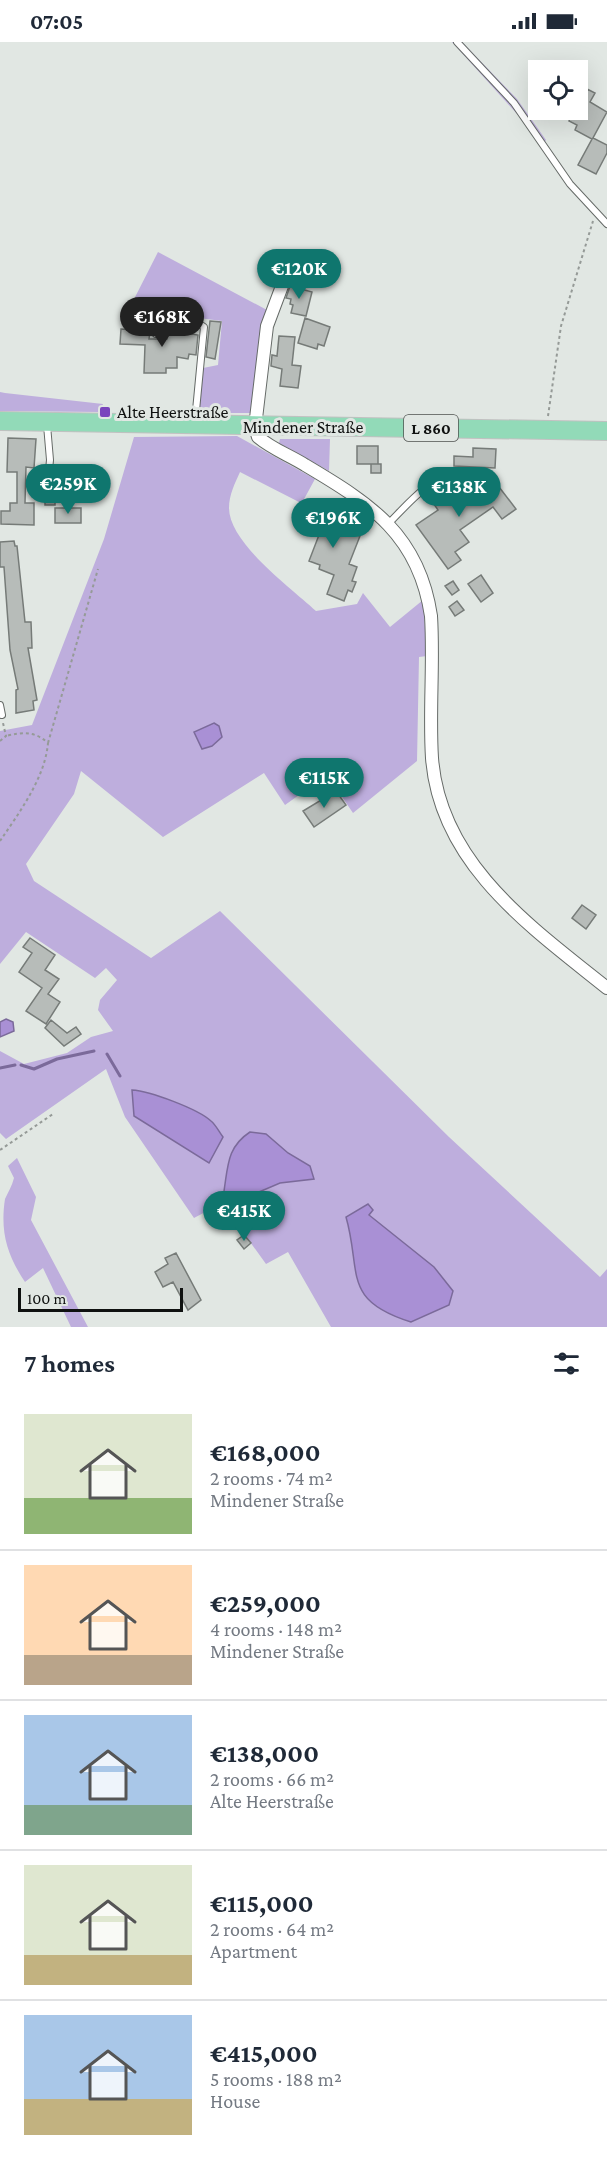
<!DOCTYPE html>
<html lang="en">
<head>
<meta charset="utf-8">
<style>
  :root { --surface:#fff; --page:#f6f6f7; --text:#1f2937; --muted:#747a83; --line:#e0e1e3; --accent:#0f766e }
  body { margin:0; font-family:"Crimson Pro",serif; background:var(--page); color:var(--text); height:100vh; display:flex; flex-direction:column; font-size:22px; white-space:nowrap }
  * { box-sizing:border-box; margin:0 }
  p { font-size:20px; color:var(--muted) }
  .icon { flex:none; width:33px; height:33px; fill:none; stroke:currentColor; stroke-width:2; stroke-linecap:round; stroke-linejoin:round }
  .map { position:relative; height:1285px; overflow:hidden }
  .side { display:flex; flex-direction:column; background:var(--surface); flex:1 }
  .side>* { flex:none }
  .tools { position:absolute; left:528px; top:18px; display:grid; gap:12px }
  .tools a { display:grid; place-items:center; width:60px; height:60px; border-radius:0px; background:var(--surface); box-shadow:0 6px 24px #0002; font-size:30px }
  .scale { position:absolute; left:18px; bottom:15px; width:165px; box-sizing:border-box; padding-left:6px; border:3px solid #0f1110; border-top:0; font-size:16px; line-height:21px; white-space:nowrap; color:#0f1110; -webkit-text-stroke:4px #e1e7e3; paint-order:stroke }
  .price { position:absolute; translate:-50% -51px; padding:0 14px; border-radius:21px; background:var(--accent); color:#fff; font-size:20px; line-height:39px; filter:drop-shadow(0 2px 3px #0008) }
  .price::after { content:''; position:absolute; left:50%; top:36px; width:18px; height:14px; margin-left:-9px; background:inherit; clip-path:polygon(0 0,100% 0,50% 100%) }
  .price.on { background:#222; color:#fff }
  ul { padding:0; list-style:none }
  li { display:flex; align-items:center; gap:18px; height:150px; padding:0 24px }
  li+li { border-top:2px solid var(--line) }
  li span { display:grid; place-items:center; flex:none; width:168px; height:120px; border-radius:0px; color:#555 }
  li>.icon { margin-inline-start:auto }
  span .icon { width:72px; height:72px; fill:#fffc; stroke-width:1 }
  li b { font-size:26px }
  h2 { display:flex; justify-content:space-between; align-items:center; height:72px; padding:0 24px; font-size:26px }
  .status { display:flex; justify-content:space-between; align-items:center; height:42px; padding:0 30px; background:var(--surface); direction:ltr }
  .status svg { height:16px; fill:currentColor }
  .map>svg:first-child { display:block }
</style>
</head>
<body>
<div class="status"><b>07:05</b><svg viewBox="0 0 49 12"><path d="M0 12V9h3v3zM5 12V6h3v6zM10 12V3h3v9zM15 12V0h3v12zM26 1h20v11H26zM47 4h2v5h-2z"/></svg></div>
<div class="map">
<svg width="607" height="1285" viewBox="0 0 607 1285">
  <rect width="100%" height="100%" fill="#e1e7e3"/>
  <path fill="#beaedd" fill-rule="evenodd" d="M452,0H462L517,57L546,98L541,105L518,73Z
    M158,210L267,268L251,371H199L203,326L218,323L222,279L129,267Z
    M0,350L5,351L103,362L100,370L0,369Z
    M237,394L315,437L303,459L299,460L240,430C235,441 229,453 229,466C229,501 291,546 316,569L357,562L363,551L390,585L423,558L427,614L419,615L417,719L353,771L327,733L285,763L264,731L163,795L81,729L74,752L26,822L34,839L151,916L220,869L449,1095L600,1235L607,1227V1285H331L288,1210L266,1222L222,1161L194,1176L125,1075L106,1027L6,1097L0,1091V1009L24,1022L67,1011L91,995L113,989L98,968L100,958L117,938L106,926L95,936L26,890L0,922V689L32,683L104,497L134,395ZM266,1092L314,1137L280,1141L245,1156ZM373,1168L349,1188L346,1175Z
    M280,397H330L329,429L279,401Z
    M17,1116L36,1155L31,1178L88,1285H71L43,1226L25,1240C7,1213 0,1190 5,1157C8,1150 12,1144 14,1136L8,1124Z"/>
  <path fill="#a990d5" stroke="#7b6a9a" stroke-width="1.5" d="M214,681L219,684L222,695L212,704L202,707L194,690Z
    M6,977L13,980L14,989L0,995V980Z
    M132,1048C150,1049 198,1067 211,1079C216,1083 219,1090 223,1095L209,1121L134,1074Z
    M250,1090L266,1092L288,1111L310,1124L314,1137L280,1141L245,1156L230,1155L224,1149C228,1124 227,1105 250,1090Z
    M368,1162L373,1168L369,1173L434,1225L453,1249L449,1263L411,1280C341,1258 362,1231 346,1175Z"/>
  <g fill="none" stroke-linecap="round" stroke-linejoin="round">
    <path stroke="#7b6a9a" stroke-width="3" d="M107,1012L120,1034
      M21,1023L34,1027L57,1017L94,1009
      M0,1026L15,1023"/>
  </g>
  <path fill="#b7bcb9" stroke="#767b78" stroke-width="1.5" d="M587,47L595,51L590,60L607,70L593,96L607,103V111L596,132L578,123L592,97L575,88L577,83L569,79Z
    M290,244L312,250L306,274L291,271L293,263L290,262L291,257L286,256Z
    M305,276L330,285L324,304L318,302L317,307L298,301Z
    M210,279L221,280L215,317L206,315Z
    M121,287L150,289L149,297H167L168,288L198,293L196,313L189,312L188,317L177,315V326H166V331H144L145,303L120,302Z
    M279,294L295,295L292,323L301,324L298,346L280,344L282,327L271,324L272,313L277,314Z
    M8,396L36,397L34,426L26,425L25,461H34V483L1,482V469H10V461H17V430H7Z
    M357,404H378V422H357Z
    M473,406L496,407L495,426L454,424V414L473,415Z
    M371,422H381V431H371Z
    M451,438L466,460L496,441L516,467L502,477L493,465L460,488L469,500L455,510L461,518L448,527L416,483L438,468L429,455Z
    M55,453V463H45V454Z
    M322,458L342,466L335,484L360,494L349,522L357,525L352,539L356,540L352,550L348,548L344,559L327,552L334,533L319,527L320,523L309,519L319,493L303,486L309,471L316,474Z
    M55,466H81V481H55Z
    M14,499L15,504H17L25,580H31L32,606H28L37,658L33,659L34,668L16,671V648L18,647L10,608L4,525H0V500Z
    M481,533L493,551L481,560L468,542Z
    M453,539L459,548L452,553L445,544Z
    M457,559L464,568L455,574L449,565Z
    M336,749L346,763L314,785L303,769Z
    M582,863L596,873L586,887L572,876Z
    M30,896L55,913L45,928L59,937L48,952L60,960L46,982L26,969L42,946L19,930L32,911L23,905Z
    M51,978L67,991L76,985L81,992L64,1004L45,986Z
    M244,1193L251,1201L244,1207L237,1198Z
    M176,1211L201,1258L188,1268L173,1240L163,1245L155,1230L168,1222L165,1216Z"/>
  <g fill="none" stroke-linecap="round" stroke-linejoin="round">
    <g stroke="#656a67" stroke-width="8">
      <path id="lane" d="M457,0L514,61L570,142L607,182
        M156,292L158,284L166,278L198,281L204,285L195,379
        M47,383L50,418L47,448
        M388,482C409,461 428,437 457,430
        M0,663L2,673"/>
    </g>
    <g stroke="#656a67" stroke-width="14">
      <path id="street" d="M282,244L267,284L255,385L258,395C272,407 289,413 305,423C371,462 419,493 431,574C434,621 429,669 432,716C440,822 531,885 607,946"/>
    </g>
    <g stroke="#c1c1c1" stroke-width="20">
      <path id="primary" d="M0,379L607,389"/>
    </g>
    <path stroke="#959a97" stroke-width="2" stroke-dasharray="3 3" stroke-linecap="butt" d="M548,374L561,284L593,179
      M0,699L6,694L3,681
      M48,701L98,527
      M0,799C19,771 45,736 48,701C35,689 22,690 6,694
      M0,1108L53,1072"/>
    <use href="#lane" stroke="#fff" stroke-width="6"/>
    <use href="#street" stroke="#fff" stroke-width="12"/>
    <use href="#primary" stroke="#92dab8" stroke-width="18"/>
  </g>
  <rect fill="#7a45bd" stroke="#e1e7e3" stroke-width="2" x="99" y="364" width="12" height="12" rx="3"/>
  <g text-anchor="middle" stroke-width="6" stroke-linejoin="round" paint-order="stroke">
    <rect fill="#e1e7e3" stroke="#4e514f" stroke-width="1.5" x="404" y="373" width="54" height="26" rx="4.5"/>
    <g font-size="16" font-weight="bold" fill="#0f1110">
      <text x="431" y="392">L 860</text>
    </g>
    <g font-size="18" fill="#0f1110" stroke="#e1e7e3" text-anchor="start">
      <text x="117" y="376">Alte Heerstraße</text>
    </g>
    <g font-size="18" fill="#0f1110" stroke="#e1e7e3">
      <text x="303" y="391">Mindener Straße</text>
    </g>
  </g>
</svg>
<div class="tools">
<a><svg class="icon" aria-label="locate" viewBox="0 0 24 24"><circle cx="12" cy="12" r="6"/><path d="M12 2v4M12 18v4M2 12h4M18 12h4"/></svg></a>
</div>
<div class="scale">100 m</div>
<b class="price" style="left:299px;top:258px">€120K</b>
<b class="price on" style="left:162px;top:306px">€168K</b>
<b class="price" style="left:68px;top:473px">€259K</b>
<b class="price" style="left:459px;top:476px">€138K</b>
<b class="price" style="left:333px;top:507px">€196K</b>
<b class="price" style="left:324px;top:767px">€115K</b>
<b class="price" style="left:244px;top:1200px">€415K</b>
</div>
<section class="side">
<h2>7 homes<svg class="icon" aria-label="filters" viewBox="0 0 24 24"><path d="M4 7h16M4 17h16"/><circle cx="9" cy="7" r="2"/><circle cx="15" cy="17" r="2"/></svg></h2>
<ul>
<li><span style="background:linear-gradient(#dfe7d0 70%,#8fb573 0)"><svg class="icon" aria-label="home" viewBox="0 0 24 24"><path d="M3 11l9-7 9 7M6 9v11h12V9"/></svg></span><div><b>€168,000</b><p>2 rooms · 74 m²</p><p>Mindener Straße</p></div></li>
<li><span style="background:linear-gradient(#ffd9b3 75%,#b9a48a 0)"><svg class="icon" aria-label="home" viewBox="0 0 24 24"><path d="M3 11l9-7 9 7M6 9v11h12V9"/></svg></span><div><b>€259,000</b><p>4 rooms · 148 m²</p><p>Mindener Straße</p></div></li>
<li><span style="background:linear-gradient(#a9c7e8 75%,#7fa58c 0)"><svg class="icon" aria-label="home" viewBox="0 0 24 24"><path d="M3 11l9-7 9 7M6 9v11h12V9"/></svg></span><div><b>€138,000</b><p>2 rooms · 66 m²</p><p>Alte Heerstraße</p></div></li>
<li><span style="background:linear-gradient(#dfe7d0 75%,#c2b280 0)"><svg class="icon" aria-label="home" viewBox="0 0 24 24"><path d="M3 11l9-7 9 7M6 9v11h12V9"/></svg></span><div><b>€115,000</b><p>2 rooms · 64 m²</p><p>Apartment</p></div></li>
<li><span style="background:linear-gradient(#a9c7e8 70%,#c2b280 0)"><svg class="icon" aria-label="home" viewBox="0 0 24 24"><path d="M3 11l9-7 9 7M6 9v11h12V9"/></svg></span><div><b>€415,000</b><p>5 rooms · 188 m²</p><p>House</p></div></li>
</ul>
</section>
</body>
</html>
